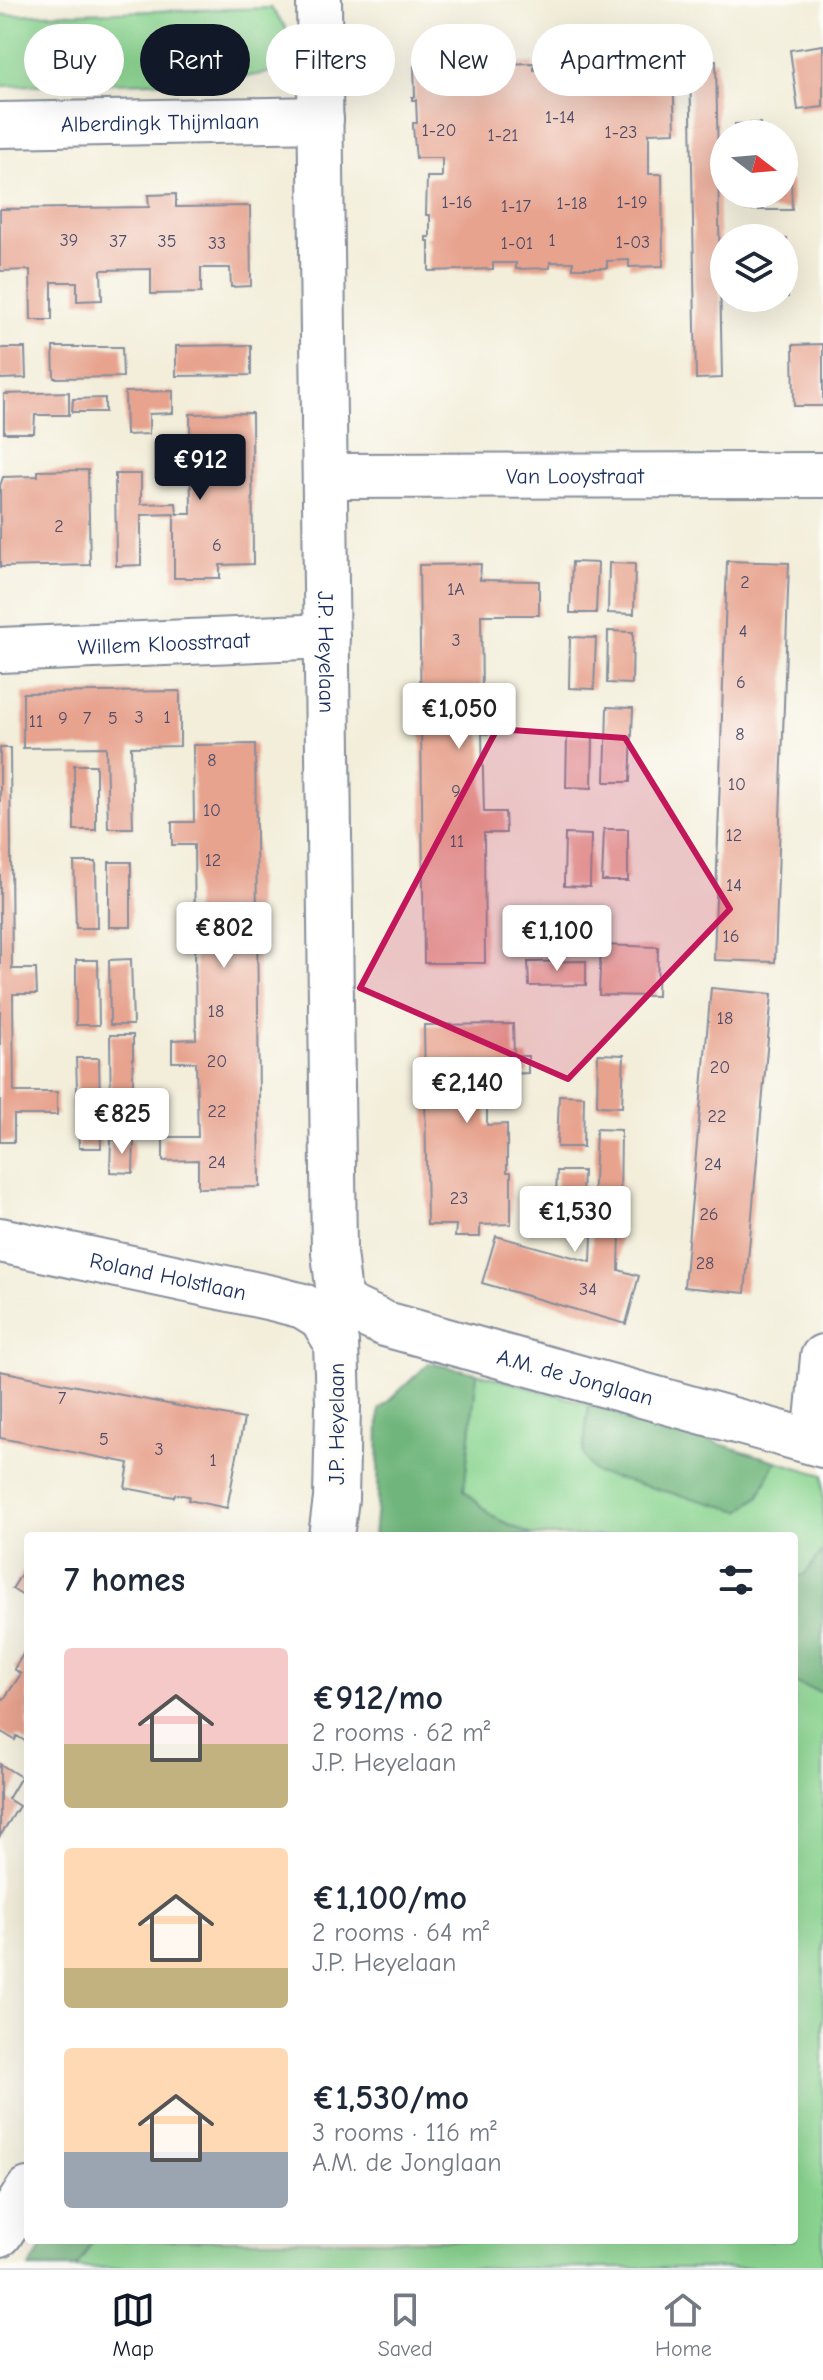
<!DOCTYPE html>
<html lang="en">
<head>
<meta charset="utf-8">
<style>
  :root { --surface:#fff; --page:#f6f6f7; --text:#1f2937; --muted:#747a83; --line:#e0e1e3; --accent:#111827 }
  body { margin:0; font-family:"Comic Neue",sans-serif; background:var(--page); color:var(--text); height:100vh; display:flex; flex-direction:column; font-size:30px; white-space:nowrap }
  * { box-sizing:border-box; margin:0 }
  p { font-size:26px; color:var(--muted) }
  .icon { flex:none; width:44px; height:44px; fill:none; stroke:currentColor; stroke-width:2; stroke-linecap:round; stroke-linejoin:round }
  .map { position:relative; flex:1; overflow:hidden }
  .sheet { position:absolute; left:24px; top:1532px; width:774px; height:712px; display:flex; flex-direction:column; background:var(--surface); border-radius:8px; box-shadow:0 8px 32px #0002 }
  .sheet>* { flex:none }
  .top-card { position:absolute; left:24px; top:24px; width:776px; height:72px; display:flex; gap:16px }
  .needle { width:52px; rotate:106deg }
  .fabs { position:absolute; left:710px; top:120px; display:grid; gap:16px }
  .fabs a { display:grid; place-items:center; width:88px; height:88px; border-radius:50%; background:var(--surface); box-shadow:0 8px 32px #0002; font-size:40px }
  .price { position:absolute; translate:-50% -68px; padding:0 18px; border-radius:8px; background:#fff; color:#222; font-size:26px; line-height:52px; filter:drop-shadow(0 2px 4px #0008) }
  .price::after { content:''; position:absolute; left:50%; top:48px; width:24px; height:18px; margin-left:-12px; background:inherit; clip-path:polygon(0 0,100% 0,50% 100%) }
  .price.active { background:var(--accent); color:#fff }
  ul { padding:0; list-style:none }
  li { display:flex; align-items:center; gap:24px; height:200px; padding:0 40px }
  li span { display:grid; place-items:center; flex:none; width:224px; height:160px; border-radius:8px; color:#555 }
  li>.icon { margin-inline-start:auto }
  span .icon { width:96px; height:96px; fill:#fffc; stroke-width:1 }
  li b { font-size:34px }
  h2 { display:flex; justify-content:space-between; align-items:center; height:96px; padding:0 40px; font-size:34px }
  .pill { padding:0 28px; border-radius:36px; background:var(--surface); box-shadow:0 8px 32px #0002; font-size:28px; line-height:72px }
  .pill.active { background:var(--accent); color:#fff }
  .dock { display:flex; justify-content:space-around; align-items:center; height:112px; border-top:2px solid var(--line); background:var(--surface); font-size:22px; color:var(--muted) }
  .dock a { display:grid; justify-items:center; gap:4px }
  .dock .active { color:var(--accent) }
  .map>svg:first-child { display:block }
</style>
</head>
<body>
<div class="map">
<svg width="823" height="2268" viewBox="0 0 823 2268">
  <rect width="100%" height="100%" fill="#fdfcf7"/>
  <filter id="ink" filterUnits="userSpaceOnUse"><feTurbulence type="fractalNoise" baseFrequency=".0125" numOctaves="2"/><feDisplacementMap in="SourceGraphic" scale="16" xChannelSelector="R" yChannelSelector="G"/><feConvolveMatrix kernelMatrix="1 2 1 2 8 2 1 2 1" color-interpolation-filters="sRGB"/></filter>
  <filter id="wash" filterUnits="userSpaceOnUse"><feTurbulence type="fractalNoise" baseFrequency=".006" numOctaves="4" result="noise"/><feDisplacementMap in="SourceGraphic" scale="32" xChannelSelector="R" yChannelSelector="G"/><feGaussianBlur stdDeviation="1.8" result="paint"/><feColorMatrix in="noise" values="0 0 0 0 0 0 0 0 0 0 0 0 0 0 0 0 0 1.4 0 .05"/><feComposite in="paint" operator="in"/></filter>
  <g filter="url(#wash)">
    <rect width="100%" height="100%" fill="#f3eeda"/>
    <path fill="#8bd591" stroke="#538278" stroke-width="2" d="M271,8L286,28L293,68L230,80L0,86V15Z
      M477,1373L589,1404L583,1454L596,1473L741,1510L759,1496L776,1461L823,1475V1551L805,1574L794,1578V1536H533L493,1517L464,1490Z
      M794,1683L823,1693V2268H76L94,2240H794Z"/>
    <path fill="#70b67b" stroke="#46726c" stroke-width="2" d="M429,1363L477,1373L464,1490L493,1517L533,1536H374L378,1495L379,1410Z
      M589,1404L776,1461L759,1496L741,1511L595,1473L583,1455Z
      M823,1551V1693L794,1683V1578L805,1574Z
      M47,2240H94L76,2268H29Z"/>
    <g id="blocks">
      <path fill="#e7a38e" d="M823,45V107L798,110L790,50Z
        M716,60L722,378L696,379L690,61Z
        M647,61V68L673,67L675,132L649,133V174H662L663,266L629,267V260L607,261V268H573V262H550V268L516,269V263H493V269L429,271V241H426V237H430V215H426L427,177H442V158H416L413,127V123H417L416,100H412V97H415L414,66L478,64V71H501V64L534,63V70L557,69V63H592V69H614V62Z
        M760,123L761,134H735V124Z
        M784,181H791L792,210H745L744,194H784Z
        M176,194V207L250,206L251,286L231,287L230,268H201V293L151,294V269L101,270L102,300L77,301V282H52V320H31L30,270L0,271V209L149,207L148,195Z
        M784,239H787L788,297H784Z
        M823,344V406H794L793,345Z
        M251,345V375L176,376V346Z
        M53,347H122L123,377L54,378Z
        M3,348H25L26,378L0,379V349Z
        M173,391V413L149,414V434L126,435L125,392Z
        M69,392V415H35L34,433H4V394Z
        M105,398V412H72L73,399Z
        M252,413L253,564L220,565V578H174V514L141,515V565L116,566L115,474H141V504L176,503L177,514H191L190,414Z
        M88,470L90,565L0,567V486L3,477L38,476V471Z
        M727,561L789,563L775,962L714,960Z
        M572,562L598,563L596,613H570Z
        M609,563L635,564L634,614L608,613Z
        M481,564L480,580L539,581V615H481L482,694H507V733L482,734L484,812H505L506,833H484L485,963H424L419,565Z
        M608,631L633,632L632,684L607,683Z
        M570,637L596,638L594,689L569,688Z
        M180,691V746L131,747L133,828H108L106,747L23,748V693Z
        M607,707L633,708L630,782H605Z
        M567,736H593L592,788L566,787Z
        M255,744L260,1187L198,1188V1160L163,1161V1137H198L196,1062H172V1040L196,1039L194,845H172V822H194L193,745Z
        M0,748H10L12,969H36L37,994H13L14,1092H57V1115H14V1142H0Z
        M74,765H96V830H74Z
        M604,829H628V881H602Z
        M565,834L591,835L590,887L564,886Z
        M74,862H96L97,928H76Z
        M109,862H131V927H109Z
        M601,945L658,947L657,996L599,995Z
        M131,959L133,1025H110L109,960Z
        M76,960H98L99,1025H76Z
        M586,961V985L529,986L528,962Z
        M711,988L772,994L745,1293L684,1287Z
        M513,1024L514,1056H528V1073L507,1074V1094H487V1125L507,1124V1172H511V1224L480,1225V1237H455L456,1225H427L424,1025Z
        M110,1035H133V1122L111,1123Z
        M598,1054L624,1055L622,1107L597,1106Z
        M76,1058H99L101,1148H79Z
        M559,1095L584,1096L583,1147H557Z
        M596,1129L621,1130L620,1205L610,1204V1229L620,1230L619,1270L639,1276L626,1324L482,1283L496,1236L591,1262Z
        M111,1139L134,1140L133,1173L110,1172Z
        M557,1171H583L582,1197L556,1196Z
        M0,1371L244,1419L227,1508L188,1500L189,1496L175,1494L174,1497L125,1488L129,1463L0,1438Z
        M23,1571L28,1575V1599L12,1589Z
        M28,1646V1743L17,1736L15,1740L0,1731V1697L4,1699L21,1674L14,1669Z
        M0,1764L21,1777L8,1799L19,1806L0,1836Z"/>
    </g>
  </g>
  <g filter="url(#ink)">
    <use href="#blocks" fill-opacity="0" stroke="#878e9c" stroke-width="2"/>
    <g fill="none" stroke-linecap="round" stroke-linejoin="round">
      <g stroke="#878e9c" stroke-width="48">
        <g id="street">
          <path id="s1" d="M319,0L334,1253L340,1303"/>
          <path id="s2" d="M0,125L321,119"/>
          <path id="s3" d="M325,476L823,475"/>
          <path id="s4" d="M0,650L327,636"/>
          <path id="s5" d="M0,1240L272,1298L303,1306L321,1317L340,1303L385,1324L823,1445"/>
          <path d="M321,1317L336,1342L338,1405L336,1499L331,1536"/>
          <path d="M815,1442L823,1357"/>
          <path d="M0,2234L28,2190"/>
        </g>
      </g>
      <use href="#street" stroke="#fff" stroke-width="44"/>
    </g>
  </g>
  <path fill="#c2185b" fill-opacity="0.2" stroke="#c2185b" stroke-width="6" stroke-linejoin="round" d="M497,729L625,738L730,909L568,1079L360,988Z"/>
  <g text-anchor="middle" stroke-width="8" stroke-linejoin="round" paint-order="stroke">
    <g font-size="18" fill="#4e4c6a">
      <text x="560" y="123">1-14</text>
      <text x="439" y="136">1-20</text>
      <text x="621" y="138">1-23</text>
      <text x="503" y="141">1-21</text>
      <text x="457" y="208">1-16</text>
      <text x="632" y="208">1-19</text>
      <text x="572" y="209">1-18</text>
      <text x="516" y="212">1-17</text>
      <text x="69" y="246">39</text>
      <text x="552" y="246">1</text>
      <text x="118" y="247">37</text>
      <text x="167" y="247">35</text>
      <text x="633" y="248">1-03</text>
      <text x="217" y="249">33</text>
      <text x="517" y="249">1-01</text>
      <text x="59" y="532">2</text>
      <text x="217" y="551">6</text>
      <text x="745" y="588">2</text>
      <text x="456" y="595">1A</text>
      <text x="743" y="637">4</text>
      <text x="456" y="646">3</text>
      <text x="741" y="688">6</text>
      <text x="139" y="723">3</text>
      <text x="167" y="723">1</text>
      <text x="63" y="724">9</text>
      <text x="87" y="724">7</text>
      <text x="113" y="724">5</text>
      <text x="36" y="727">11</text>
      <text x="740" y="740">8</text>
      <text x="212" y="766">8</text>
      <text x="737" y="790">10</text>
      <text x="456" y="797">9</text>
      <text x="212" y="816">10</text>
      <text x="734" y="841">12</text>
      <text x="457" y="847">11</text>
      <text x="213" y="866">12</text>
      <text x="734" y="891">14</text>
      <text x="731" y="942">16</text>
      <text x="216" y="1017">18</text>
      <text x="725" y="1024">18</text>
      <text x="217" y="1067">20</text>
      <text x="720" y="1073">20</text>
      <text x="217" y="1117">22</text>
      <text x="717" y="1122">22</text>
      <text x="217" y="1168">24</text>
      <text x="713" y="1170">24</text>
      <text x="459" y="1204">23</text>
      <text x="709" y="1220">26</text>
      <text x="705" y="1269">28</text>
      <text x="588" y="1295">34</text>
      <text x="62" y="1404">7</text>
      <text x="104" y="1445">5</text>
      <text x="159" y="1455">3</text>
      <text x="213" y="1466">1</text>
    </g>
    <g font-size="22" fill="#1b2f5e" stroke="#fdfcf7">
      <text dy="8" stroke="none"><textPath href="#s2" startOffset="160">Alberdingk Thijmlaan</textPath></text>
      <text dy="8" stroke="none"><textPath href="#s3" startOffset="250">Van Looystraat</textPath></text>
      <text dy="8" stroke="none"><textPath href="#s4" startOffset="164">Willem Kloosstraat</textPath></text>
      <text dy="8" stroke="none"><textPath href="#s1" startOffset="652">J.P. Heyelaan</textPath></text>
      <text dy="8" stroke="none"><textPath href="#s5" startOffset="172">Roland Holstlaan</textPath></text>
      <text dy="8" stroke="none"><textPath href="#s5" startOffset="602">A.M. de Jonglaan</textPath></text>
      <text transform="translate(336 1424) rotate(-90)" y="8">J.P. Heyelaan</text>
    </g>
  </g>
</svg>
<div class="fabs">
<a><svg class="needle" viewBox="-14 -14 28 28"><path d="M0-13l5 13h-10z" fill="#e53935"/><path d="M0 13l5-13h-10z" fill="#747a83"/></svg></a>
<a><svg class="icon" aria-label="layers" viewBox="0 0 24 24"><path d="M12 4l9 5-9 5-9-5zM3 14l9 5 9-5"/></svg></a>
</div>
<b class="price active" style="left:200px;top:502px">€912</b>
<b class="price" style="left:459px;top:751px">€1,050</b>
<b class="price" style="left:224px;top:970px">€802</b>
<b class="price" style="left:557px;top:973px">€1,100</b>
<b class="price" style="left:467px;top:1125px">€2,140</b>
<b class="price" style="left:122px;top:1156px">€825</b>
<b class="price" style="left:575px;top:1254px">€1,530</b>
<div class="top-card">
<a class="pill">Buy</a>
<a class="pill active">Rent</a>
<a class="pill">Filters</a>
<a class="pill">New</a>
<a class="pill">Apartment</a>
</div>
<section class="sheet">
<h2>7 homes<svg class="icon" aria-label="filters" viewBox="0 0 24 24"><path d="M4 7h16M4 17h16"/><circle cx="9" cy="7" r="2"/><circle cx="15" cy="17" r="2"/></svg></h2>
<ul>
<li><span style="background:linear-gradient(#f6c9c9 60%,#c2b280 0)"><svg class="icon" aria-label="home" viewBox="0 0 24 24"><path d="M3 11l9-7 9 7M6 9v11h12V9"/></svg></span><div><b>€912/mo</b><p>2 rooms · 62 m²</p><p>J.P. Heyelaan</p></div></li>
<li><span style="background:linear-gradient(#ffd9b3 75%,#c2b280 0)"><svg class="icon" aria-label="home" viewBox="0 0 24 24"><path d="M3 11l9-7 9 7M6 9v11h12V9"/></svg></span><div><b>€1,100/mo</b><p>2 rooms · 64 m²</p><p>J.P. Heyelaan</p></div></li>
<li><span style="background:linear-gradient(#ffd9b3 65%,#9aa5b1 0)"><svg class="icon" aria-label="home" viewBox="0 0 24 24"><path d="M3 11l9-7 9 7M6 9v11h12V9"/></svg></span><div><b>€1,530/mo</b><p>3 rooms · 116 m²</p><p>A.M. de Jonglaan</p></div></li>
</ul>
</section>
</div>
<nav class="dock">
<a class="active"><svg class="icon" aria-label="map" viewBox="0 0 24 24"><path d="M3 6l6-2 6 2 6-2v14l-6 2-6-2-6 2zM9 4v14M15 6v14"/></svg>Map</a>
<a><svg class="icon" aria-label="saved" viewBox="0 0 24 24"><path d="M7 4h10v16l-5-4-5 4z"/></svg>Saved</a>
<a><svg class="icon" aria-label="home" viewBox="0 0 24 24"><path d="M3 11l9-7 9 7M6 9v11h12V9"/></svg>Home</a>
</nav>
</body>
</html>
